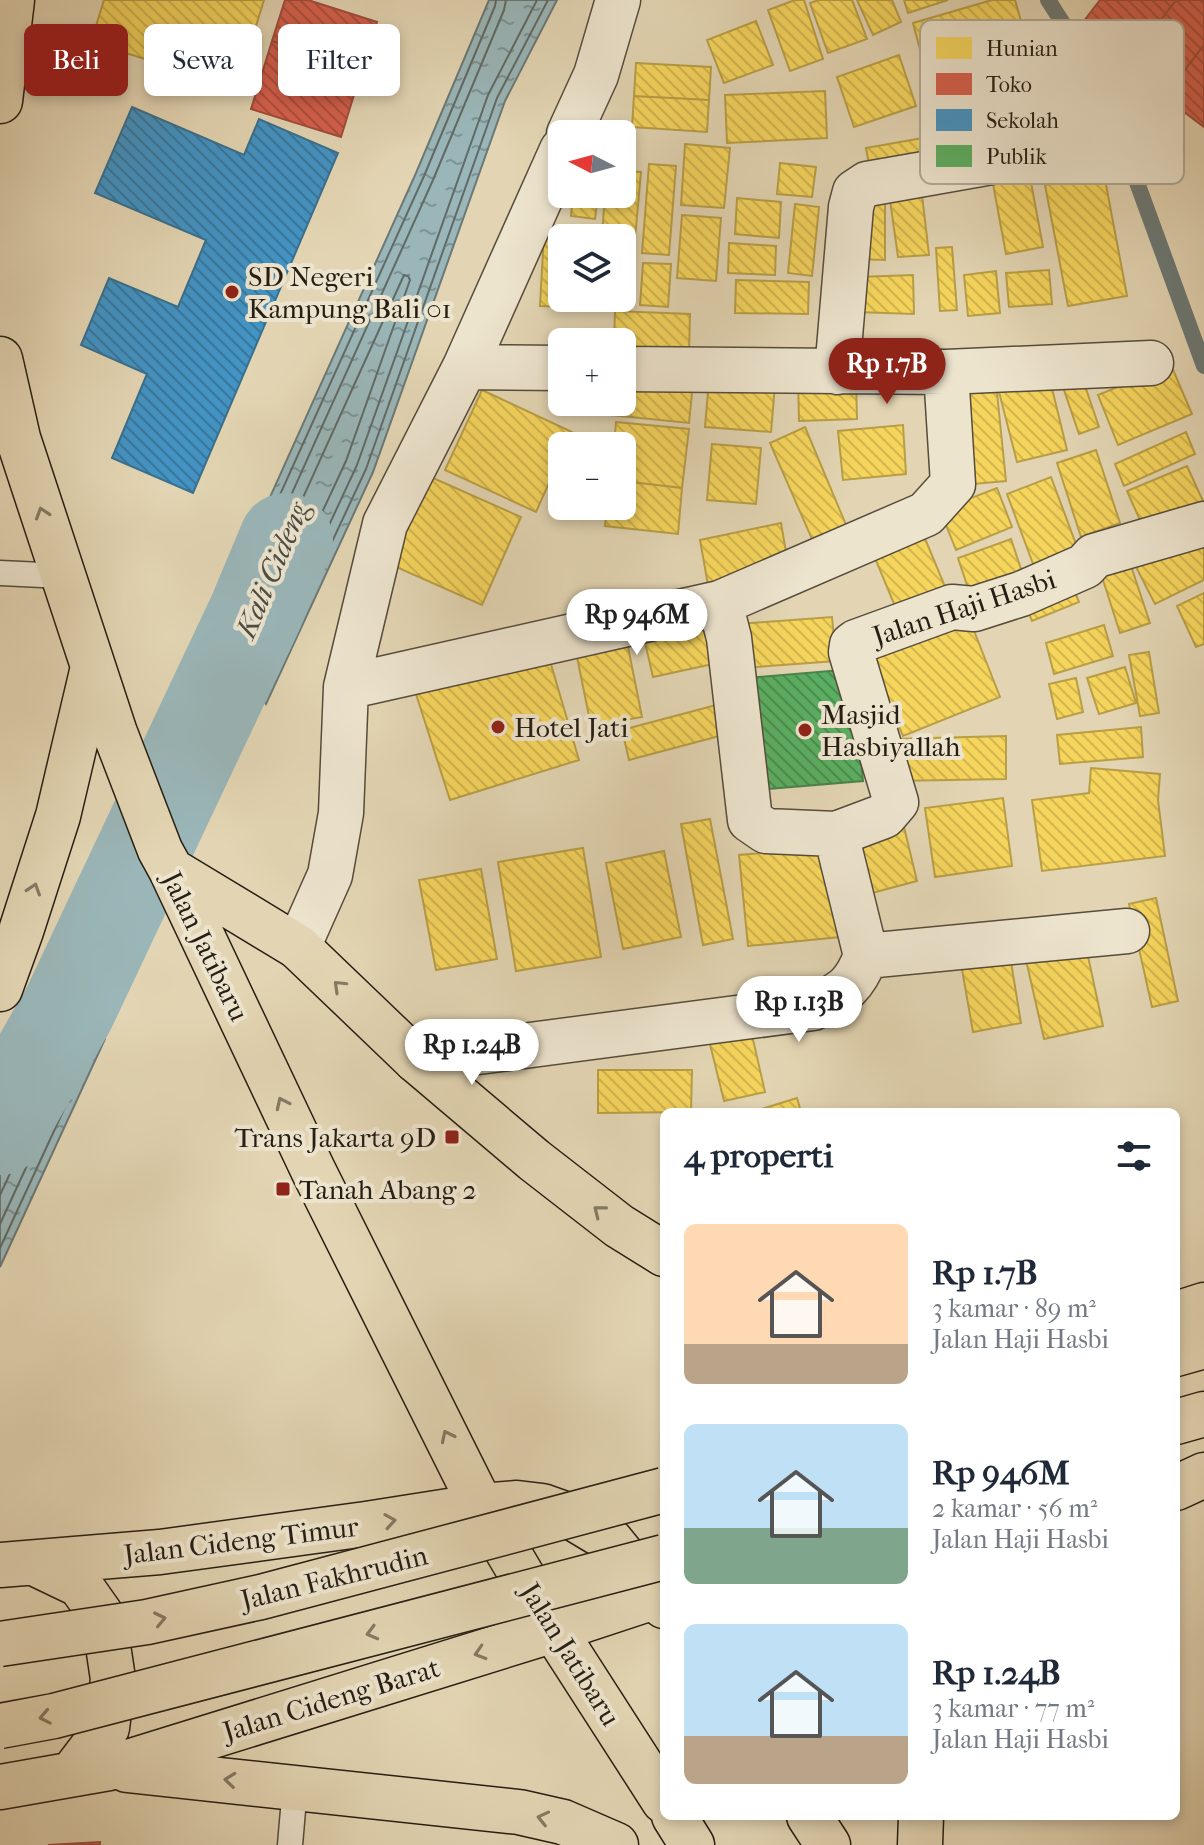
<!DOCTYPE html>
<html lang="id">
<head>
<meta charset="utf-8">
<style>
  :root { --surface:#fff; --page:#f2f2f3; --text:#1f2937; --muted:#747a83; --accent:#8f2418 }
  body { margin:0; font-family:"IM FELL French Canon",serif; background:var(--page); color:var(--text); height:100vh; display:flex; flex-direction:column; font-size:30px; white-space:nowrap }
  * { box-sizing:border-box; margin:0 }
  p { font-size:26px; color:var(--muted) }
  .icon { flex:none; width:44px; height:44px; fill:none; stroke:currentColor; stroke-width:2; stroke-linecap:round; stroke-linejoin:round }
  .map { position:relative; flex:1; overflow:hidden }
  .panel { position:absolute; left:660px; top:1108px; width:520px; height:712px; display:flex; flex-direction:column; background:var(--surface); border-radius:12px; box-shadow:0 4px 12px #0003 }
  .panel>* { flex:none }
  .banner { position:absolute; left:24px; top:24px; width:516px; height:72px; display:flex; gap:16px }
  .needle { width:52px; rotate:276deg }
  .fabs { position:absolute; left:548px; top:120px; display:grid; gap:16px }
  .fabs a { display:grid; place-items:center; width:88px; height:88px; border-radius:12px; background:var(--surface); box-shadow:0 4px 12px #0003; font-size:40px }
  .price { position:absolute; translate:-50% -68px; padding:0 18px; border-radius:28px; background:#fff; color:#222; font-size:26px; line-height:52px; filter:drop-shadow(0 2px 4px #0008) }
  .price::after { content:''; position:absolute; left:50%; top:48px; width:24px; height:18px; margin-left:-12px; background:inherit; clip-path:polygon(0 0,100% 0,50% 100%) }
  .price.current { background:var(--accent); color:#fff }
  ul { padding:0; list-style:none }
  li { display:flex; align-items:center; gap:24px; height:200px; padding:0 24px }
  li span { display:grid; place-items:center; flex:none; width:224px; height:160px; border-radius:12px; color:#555 }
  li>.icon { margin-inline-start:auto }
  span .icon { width:96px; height:96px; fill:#fffc; stroke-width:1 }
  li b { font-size:34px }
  h2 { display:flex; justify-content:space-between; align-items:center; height:96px; padding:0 24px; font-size:34px }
  .pill { padding:0 28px; border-radius:12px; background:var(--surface); box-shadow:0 4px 12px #0003; font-size:28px; line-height:72px }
  .pill.current { background:var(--accent); color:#fff }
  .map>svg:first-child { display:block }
</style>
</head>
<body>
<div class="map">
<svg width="1204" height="1845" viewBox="0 0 1204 1845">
  <defs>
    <pattern id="water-ripples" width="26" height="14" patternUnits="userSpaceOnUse" patternTransform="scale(2)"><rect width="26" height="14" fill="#9ab6b8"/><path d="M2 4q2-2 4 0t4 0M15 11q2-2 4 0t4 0" fill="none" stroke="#7d9394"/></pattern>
    <pattern id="homes-back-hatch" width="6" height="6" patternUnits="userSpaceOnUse" patternTransform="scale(2)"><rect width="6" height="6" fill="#f6d55c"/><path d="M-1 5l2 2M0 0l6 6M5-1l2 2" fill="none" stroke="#d3b64f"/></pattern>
    <pattern id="shops-back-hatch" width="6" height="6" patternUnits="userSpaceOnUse" patternTransform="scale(2)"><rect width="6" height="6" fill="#d6604d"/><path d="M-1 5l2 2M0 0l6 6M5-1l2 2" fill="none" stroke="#ad4f3f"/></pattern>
    <pattern id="schools-back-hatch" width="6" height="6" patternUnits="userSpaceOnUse" patternTransform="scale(2)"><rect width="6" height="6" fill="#4393c3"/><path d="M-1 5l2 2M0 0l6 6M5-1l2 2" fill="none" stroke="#38779d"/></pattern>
    <pattern id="public-back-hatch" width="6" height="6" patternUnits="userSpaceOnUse" patternTransform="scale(2)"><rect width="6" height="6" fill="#5aae61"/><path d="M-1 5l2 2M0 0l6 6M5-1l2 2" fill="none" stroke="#4a8d4f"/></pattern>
  </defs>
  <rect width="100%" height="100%" fill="#e3d5b3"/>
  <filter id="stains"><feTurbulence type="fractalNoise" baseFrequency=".0025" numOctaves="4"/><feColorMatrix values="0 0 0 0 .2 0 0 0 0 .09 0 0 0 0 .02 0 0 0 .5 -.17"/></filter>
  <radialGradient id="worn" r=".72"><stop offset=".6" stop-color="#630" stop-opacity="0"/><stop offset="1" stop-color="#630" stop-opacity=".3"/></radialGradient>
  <path fill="url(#water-ripples)" stroke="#6c7976" stroke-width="2" d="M489,0H557L505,101L373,472L266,704L212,626L416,173Z
    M57,934L105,1039L0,1267V1043Z"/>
  <path fill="url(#homes-back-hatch)" stroke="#b89e46" stroke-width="2" d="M104,0H264L237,88L91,42Z
    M795,0H804L823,59L790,71L768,10Z
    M819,0H852L867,39L828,53L810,3Z
    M857,0H892L901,22L873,35Z
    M904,0H948L908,13Z
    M992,0H1015L1023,28L922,57L913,23Z
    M756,21L773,65L724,83L707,40Z
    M899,55L916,106L854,127L837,77Z
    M636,63L711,67L709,100L634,96Z
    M825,91L827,138L727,143L725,95Z
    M634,96L709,100L707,132L632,127Z
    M945,134L951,164L871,175L866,148Z
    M685,144L730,148L724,208L681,205Z
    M780,163L816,167L812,197L777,194Z
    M649,164L676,166L669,255L642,253Z
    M1028,166L1043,247L1006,254L991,173Z
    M622,171L641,172L635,239L602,236L605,194H622Z
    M1104,174L1127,296L1068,306L1045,185Z
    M921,186L929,255L898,257L889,193Z
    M573,194H598L595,219L571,216Z
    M737,198L781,202L779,238L735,234Z
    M856,203H885V260L856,259Z
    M795,204L819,207L812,276L788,273Z
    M682,215L721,218L716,281L677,278Z
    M544,233L593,234V238H562V298H590V308L540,306Z
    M729,243L776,246L775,275L728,273Z
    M952,247L957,310L940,311L936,248Z
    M643,263L671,264L668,307L640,305Z
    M1049,270L1052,304L1009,307L1006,273Z
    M996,271L1000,313L968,316L964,275Z
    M913,275L914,314L856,312L857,277Z
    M736,280L809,282L808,314L735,313Z
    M615,311L690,314L689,354L622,352V342H614Z
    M1171,365L1192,414L1118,445L1098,395Z
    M995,373L1006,481L962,485L951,378Z
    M622,376L693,383L689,423L611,415L612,402H622Z
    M1049,376L1067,450L1017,462L998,388Z
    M856,377L857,419L799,421L798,379Z
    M1082,377L1099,427L1079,434L1062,384Z
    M709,380L775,385L771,432L705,427Z
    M482,390L572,432L566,446H562V454L536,512L445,470Z
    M616,422L689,429L682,488L622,481V446H614Z
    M903,425L906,474L843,480L838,431Z
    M805,427L849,532L815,546L770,443Z
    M1186,432L1195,454L1124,486L1115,464Z
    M712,444L761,448L756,504L707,500Z
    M1096,450L1120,523L1081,537L1057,463Z
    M1187,466L1203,501L1143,527L1127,491Z
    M424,474L521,517L482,605L385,562Z
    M1051,477L1083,563L1039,580L1007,494Z
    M622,481L682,488L678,534L605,526L607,506H622Z
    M997,488L1012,527L956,550L940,510Z
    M781,523L789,569L708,585L700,540Z
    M921,529L946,589L897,611L872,551Z
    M1011,539L1027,587L974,606L958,558Z
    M1204,546V580L1155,604L1135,565Z
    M1125,548L1150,623L1120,633L1096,558Z
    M1069,578L1079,602L1032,621L1022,596Z
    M1204,593V644L1196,647L1177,606Z
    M967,613L1000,697L903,736L868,652Z
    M832,617L836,661L743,668L739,624Z
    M703,621L713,664L653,677L643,634Z
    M1104,625L1113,656L1054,674L1046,643Z
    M626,637L642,717L591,726L575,647Z
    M1149,652L1159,713L1140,716L1129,655Z
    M548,654L579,760L450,800L416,694Z
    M1125,667L1136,703L1099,714L1087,678Z
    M1076,678L1083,712L1057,719L1049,684Z
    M720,704L727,734L629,760L622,730Z
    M1141,727L1143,757L1060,764L1057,735Z
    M1006,736V779L893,781L892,739Z
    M1091,768L1160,774L1158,800L1165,856L1042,871L1032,800L1089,793Z
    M1003,798L1012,866L935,877L925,808Z
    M710,819L733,939L703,945L681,824Z
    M904,827L917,881L861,896L848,841Z
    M831,847L840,937L748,946L739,855Z
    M583,848L601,957L516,971L498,862Z
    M664,851L681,937L623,949L606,863Z
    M481,869L497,959L436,970L419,880Z
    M1156,898L1178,1001L1152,1007L1129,904Z
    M1086,947L1103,1026L1044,1039L1026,960Z
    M1009,950L1021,1023L973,1032L960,958Z
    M749,1022L765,1092L724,1101L707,1032Z
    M598,1070H692L691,1112L598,1113Z
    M797,1098L801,1112H752Z"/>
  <path fill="url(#shops-back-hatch)" stroke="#a14c3c" stroke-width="2" d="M285,0H308L377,22L362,69L272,41Z
    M1100,0H1176L1125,67L1077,30Z
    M1176,0H1204V45L1164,97L1125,67Z
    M272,41L362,69L341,137L251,109Z
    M1204,45V127L1164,97Z
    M100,1842V1845H48Z"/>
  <path fill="url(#schools-back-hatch)" stroke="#3a708e" stroke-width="2" d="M132,107L244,155L259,119L338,153L193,493L112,458L147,374L81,345L109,278L178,307L206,240L95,193Z"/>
  <path fill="url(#public-back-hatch)" stroke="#4a834a" stroke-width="2" d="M853,669L863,781L756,790L747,678Z"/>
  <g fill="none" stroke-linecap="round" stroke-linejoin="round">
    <path stroke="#606a66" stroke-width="2" d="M496,0L495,6L424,176L222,623L223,627L262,683L267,681L366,469L497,98L548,0
      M506,0L504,10L433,180L234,622V626L260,663L266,661L357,465L488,95L537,0
      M404,275L408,276L410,280L346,461L264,637L258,639L248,624L247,621Z
      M0,1044H5L10,1040L52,960L58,958L96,1040L0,1248
      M0,1054L11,1053L18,1046L52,982L58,981L85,1040L0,1224
      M0,1066C30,1065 39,1032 51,1009L54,1007L58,1008L72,1040L0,1195"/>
    <path stroke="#6c7976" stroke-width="16" d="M1048,0L1100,81L1204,366"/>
    <path stroke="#9ab6b8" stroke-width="94" d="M0,1128L69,1008L255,614L286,540"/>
    <g stroke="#554c3c" stroke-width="27">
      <path id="lane" d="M0,573L63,576
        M290,1845L295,1787"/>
    </g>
    <g stroke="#554c3c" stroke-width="47">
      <path id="street" d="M569,134L596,75L618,0
        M465,367L562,368
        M622,369L946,372L1151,363
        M837,372L851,207L855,192L867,184L1055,151
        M720,603L729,638L750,820L766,831L836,834L884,816L896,802L851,652L852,645L856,642L952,607L974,609L1021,594L1085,566L1094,556L1204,524
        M346,687L385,524L465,367L562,150
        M298,947L330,875L341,813L346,687L720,603L926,514L953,484L946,372
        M866,956L1127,931
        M416,1060L813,1008C843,992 853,989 866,956L836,834"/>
    </g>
    <g stroke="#261e14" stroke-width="47">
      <path id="primary" d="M0,101L12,0
        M0,359L18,438L115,733L160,850L171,870L313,1170L481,1506L554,1630L664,1801
        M171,870L298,947L416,1060L534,1160L619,1226L664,1254
        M0,989L21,931L58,816L93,667
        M1176,1314L1204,1305
        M1176,1354L1204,1346
        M1176,1422L1204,1414
        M1176,1488L1204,1475
        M34,1563L80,1585L104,1619L113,1679L107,1728L72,1774
        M0,1565L160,1552L366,1524L481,1506L517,1503L542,1506L570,1516L610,1540L664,1606
        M127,1770L519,1812L563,1822L616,1845
        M0,1787L109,1768L554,1630L657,1596
        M674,1816L692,1845
        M809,1816L828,1845
        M920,1845L921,1816"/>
    </g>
    <use href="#lane" stroke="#ede4ce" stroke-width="24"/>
    <use href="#street" stroke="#ede4ce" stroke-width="44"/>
    <use href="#primary" stroke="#e3d5b3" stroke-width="44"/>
    <g stroke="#261e14" stroke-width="47" stroke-linecap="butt">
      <path id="primary-bridge" d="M0,1644L147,1622L261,1597L664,1490
        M0,1726L54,1716L664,1557"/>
    </g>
    <use href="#primary-bridge" stroke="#e3d5b3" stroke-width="44"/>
  </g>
  <defs><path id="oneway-chevron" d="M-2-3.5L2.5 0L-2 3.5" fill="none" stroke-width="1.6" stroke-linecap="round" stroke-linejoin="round" transform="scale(2)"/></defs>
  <g stroke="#847a64">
    <use href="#oneway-chevron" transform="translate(42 513) rotate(-108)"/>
    <use href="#oneway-chevron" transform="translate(34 889) rotate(-72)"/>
    <use href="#oneway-chevron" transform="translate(339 986) rotate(-136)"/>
    <use href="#oneway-chevron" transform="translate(282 1103) rotate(-115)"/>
    <use href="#oneway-chevron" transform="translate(599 1211) rotate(-142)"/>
    <use href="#oneway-chevron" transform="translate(447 1436) rotate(-116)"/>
    <use href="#oneway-chevron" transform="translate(390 1521) rotate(-9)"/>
    <use href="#oneway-chevron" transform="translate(160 1619) rotate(-12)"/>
    <use href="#oneway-chevron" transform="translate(372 1633) rotate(165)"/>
    <use href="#oneway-chevron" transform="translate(480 1653) rotate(163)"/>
    <use href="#oneway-chevron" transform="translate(45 1717) rotate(169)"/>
    <use href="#oneway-chevron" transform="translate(230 1780) rotate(-174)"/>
    <use href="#oneway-chevron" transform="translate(543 1818) rotate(-167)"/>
  </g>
  <g fill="#8f2418" stroke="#ede4ce" stroke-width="3">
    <circle cx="232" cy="292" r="8"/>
    <circle cx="498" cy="727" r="8"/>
    <circle cx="805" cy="730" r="8"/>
    <rect x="444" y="1129" width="16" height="16" rx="4"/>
    <rect x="275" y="1181" width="16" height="16" rx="4"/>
  </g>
  <g text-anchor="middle" stroke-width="8" stroke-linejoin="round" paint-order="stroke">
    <g font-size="28" fill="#261e14" stroke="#ede4ce" text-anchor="start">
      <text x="248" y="286">SD Negeri<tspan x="248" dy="32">Kampung Bali 01</tspan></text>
      <text x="821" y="724">Masjid<tspan x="821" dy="32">Hasbiyallah</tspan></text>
      <text x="514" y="737">Hotel Jati</text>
      <text x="436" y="1147" text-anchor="end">Trans Jakarta 9D</text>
      <text x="299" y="1199">Tanah Abang 2</text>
    </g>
    <g font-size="28" fill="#261e14" stroke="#ede4ce">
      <text transform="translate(964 607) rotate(-18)" y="10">Jalan Haji Hasbi</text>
      <text transform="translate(206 946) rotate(64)" y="10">Jalan Jatibaru</text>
      <text transform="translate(241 1540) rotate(-7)" y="10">Jalan Cideng Timur</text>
      <text transform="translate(334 1577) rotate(-14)" y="10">Jalan Fakhrudin</text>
      <text transform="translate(571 1654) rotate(58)" y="10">Jalan Jatibaru</text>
      <text transform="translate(331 1699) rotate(-17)" y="10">Jalan Cideng Barat</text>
    </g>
    <g font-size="30" font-style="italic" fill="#494c45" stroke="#ede4ce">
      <text transform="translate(272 570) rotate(-67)" y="10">Kali Cideng</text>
    </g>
  </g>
  <rect x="920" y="20" width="264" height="164" rx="12" fill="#ede4ce" stroke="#b1a996" stroke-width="2"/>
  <rect x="936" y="37" width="36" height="22" fill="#f6d55c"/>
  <rect x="936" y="73" width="36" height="22" fill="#d6604d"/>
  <rect x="936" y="109" width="36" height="22" fill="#4393c3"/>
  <rect x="936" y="145" width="36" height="22" fill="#5aae61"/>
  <g font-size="22" fill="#261e14">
    <text x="986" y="56">Hunian</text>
    <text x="986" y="92">Toko</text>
    <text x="986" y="128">Sekolah</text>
    <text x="986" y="164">Publik</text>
  </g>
  <rect width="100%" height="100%" filter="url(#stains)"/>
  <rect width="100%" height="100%" fill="url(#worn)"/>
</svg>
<div class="fabs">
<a><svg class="needle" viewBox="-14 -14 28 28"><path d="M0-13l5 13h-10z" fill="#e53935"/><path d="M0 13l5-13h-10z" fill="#747a83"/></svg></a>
<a><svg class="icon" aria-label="layers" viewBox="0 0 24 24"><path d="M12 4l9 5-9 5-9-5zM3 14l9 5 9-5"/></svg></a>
<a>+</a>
<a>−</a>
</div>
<b class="price current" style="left:887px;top:406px">Rp 1.7B</b>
<b class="price" style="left:637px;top:657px">Rp 946M</b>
<b class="price" style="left:799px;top:1044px">Rp 1.13B</b>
<b class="price" style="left:472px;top:1087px">Rp 1.24B</b>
<div class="banner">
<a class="pill current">Beli</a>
<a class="pill">Sewa</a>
<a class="pill">Filter</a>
</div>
<section class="panel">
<h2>4 properti<svg class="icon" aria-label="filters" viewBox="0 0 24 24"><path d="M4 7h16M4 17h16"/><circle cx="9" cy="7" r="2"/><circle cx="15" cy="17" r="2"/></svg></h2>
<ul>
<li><span style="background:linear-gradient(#ffd9b3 75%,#b9a48a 0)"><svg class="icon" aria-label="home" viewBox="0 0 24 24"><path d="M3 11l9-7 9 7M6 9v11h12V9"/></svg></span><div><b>Rp 1.7B</b><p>3 kamar · 89 m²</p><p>Jalan Haji Hasbi</p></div></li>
<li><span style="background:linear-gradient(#bfe0f5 65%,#7fa58c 0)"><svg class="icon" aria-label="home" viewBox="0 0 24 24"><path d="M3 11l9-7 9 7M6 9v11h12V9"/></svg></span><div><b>Rp 946M</b><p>2 kamar · 56 m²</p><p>Jalan Haji Hasbi</p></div></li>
<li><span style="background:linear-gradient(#bfe0f5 70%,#b9a48a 0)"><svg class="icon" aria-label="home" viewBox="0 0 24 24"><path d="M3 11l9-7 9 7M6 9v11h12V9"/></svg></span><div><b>Rp 1.24B</b><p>3 kamar · 77 m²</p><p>Jalan Haji Hasbi</p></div></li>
</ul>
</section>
</div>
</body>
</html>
